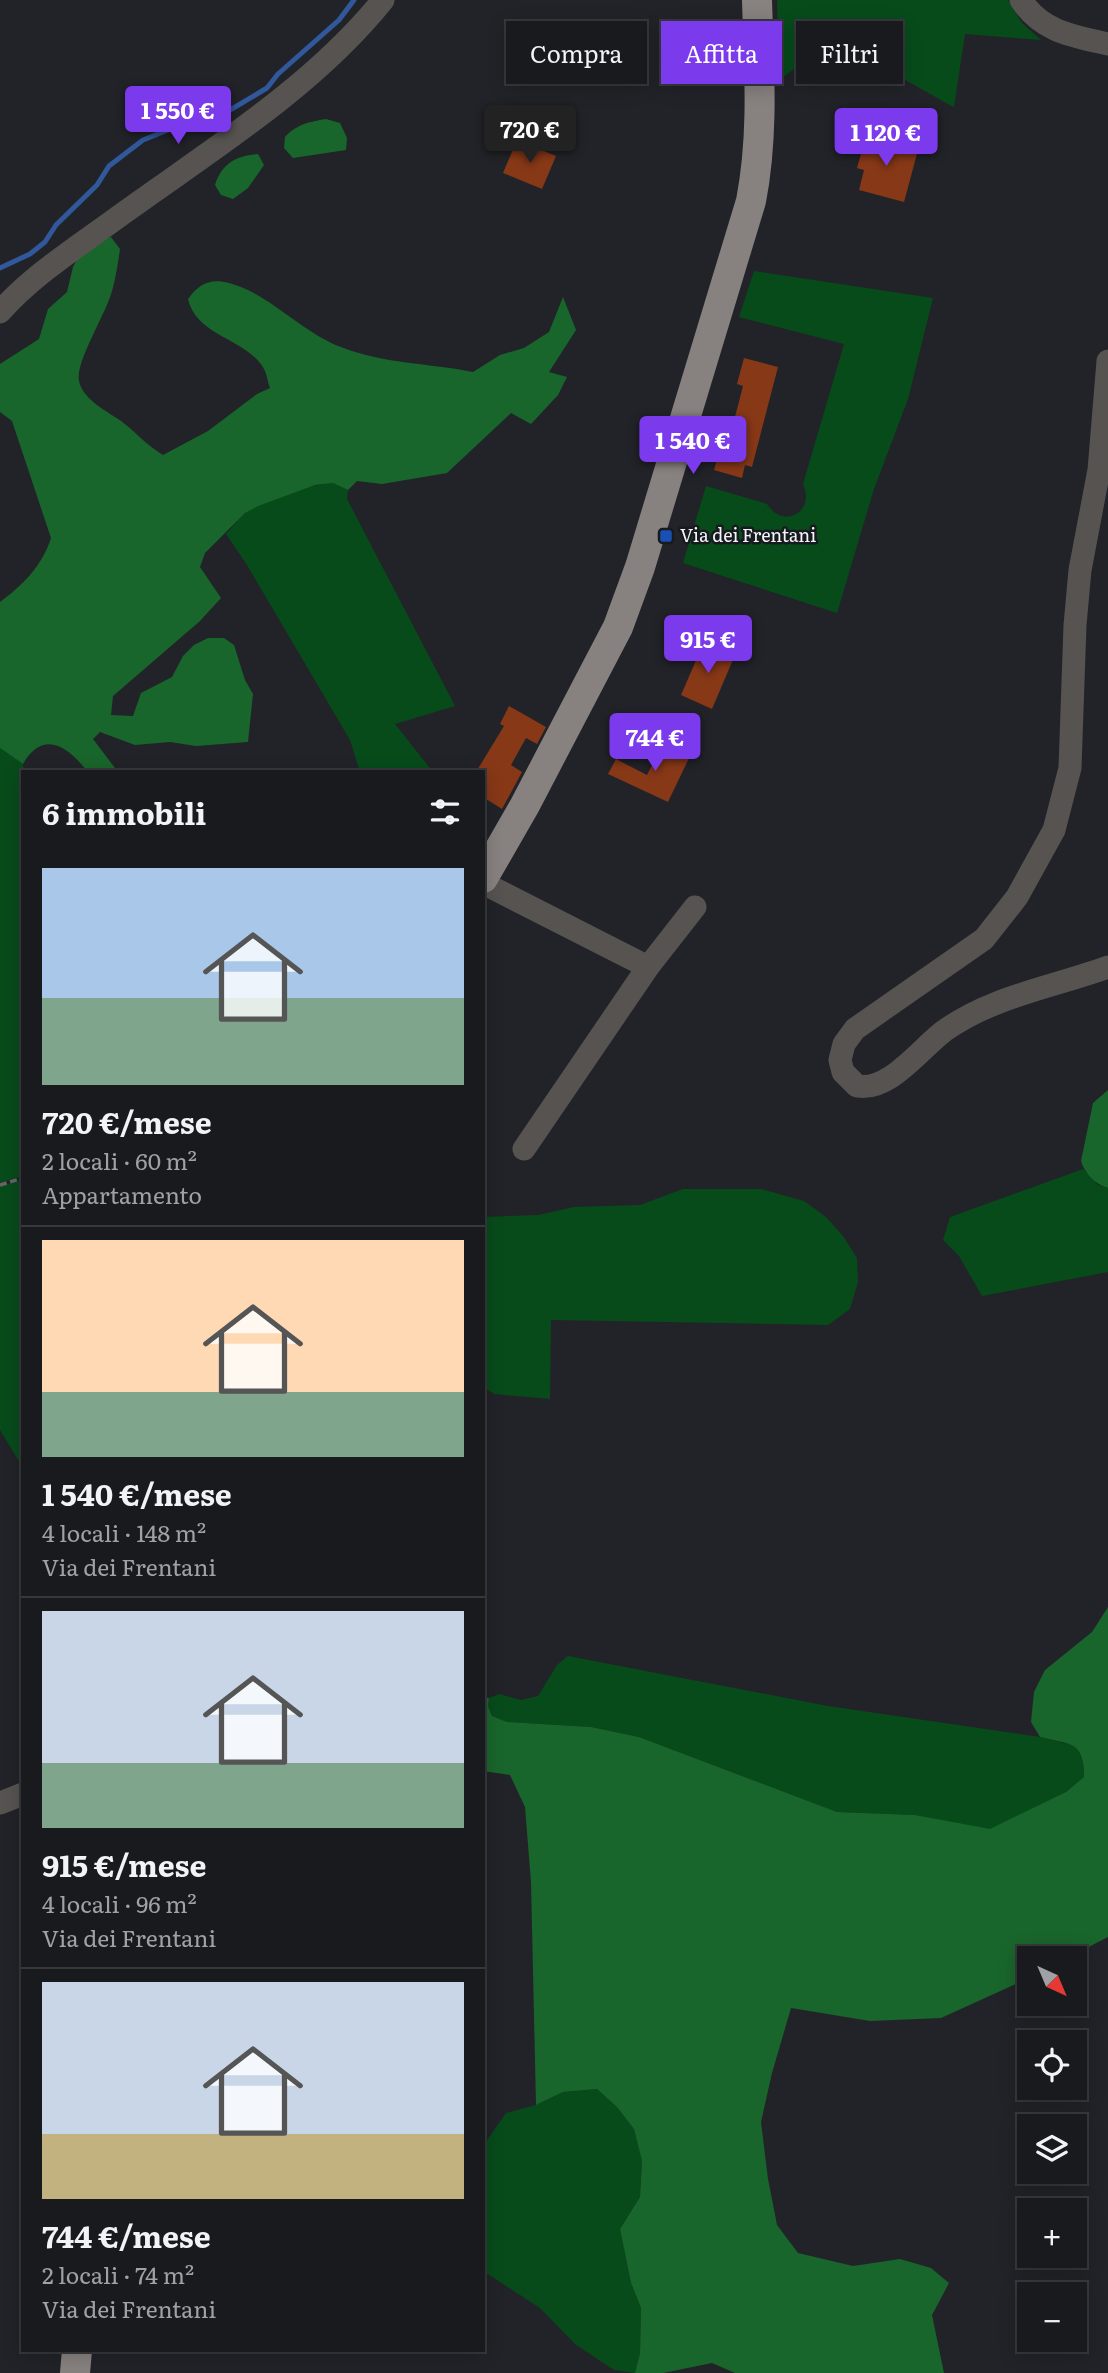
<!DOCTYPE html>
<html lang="it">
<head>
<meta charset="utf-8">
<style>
  :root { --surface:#191a1e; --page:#26272b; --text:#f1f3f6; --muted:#9fa1a4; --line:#37383c; --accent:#7c3aed }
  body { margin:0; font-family:Literata,serif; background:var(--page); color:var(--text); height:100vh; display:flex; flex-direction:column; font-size:26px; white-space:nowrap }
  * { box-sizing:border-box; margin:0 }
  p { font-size:23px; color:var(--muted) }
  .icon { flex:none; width:38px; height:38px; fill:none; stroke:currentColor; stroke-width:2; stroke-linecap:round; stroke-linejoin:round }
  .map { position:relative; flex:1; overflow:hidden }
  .details { position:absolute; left:21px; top:770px; width:464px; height:1582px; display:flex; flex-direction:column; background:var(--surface); border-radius:0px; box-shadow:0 4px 18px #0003,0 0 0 2px var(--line) }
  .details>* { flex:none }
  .hud { position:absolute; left:506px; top:21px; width:497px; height:63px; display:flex; gap:14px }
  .needle { width:46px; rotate:136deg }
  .buttons { position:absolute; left:1017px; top:1946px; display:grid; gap:14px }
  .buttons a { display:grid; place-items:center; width:70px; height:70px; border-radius:0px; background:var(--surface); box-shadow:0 4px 18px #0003,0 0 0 2px var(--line); font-size:35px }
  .price { position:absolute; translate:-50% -60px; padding:0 16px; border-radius:7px; background:var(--accent); color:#fff; font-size:23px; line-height:46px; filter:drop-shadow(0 2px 4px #0008) }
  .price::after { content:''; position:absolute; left:50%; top:42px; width:21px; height:16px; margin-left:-10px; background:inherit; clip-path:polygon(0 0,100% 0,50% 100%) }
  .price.selected { background:#222; color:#fff }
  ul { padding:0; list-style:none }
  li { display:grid; align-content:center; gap:14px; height:371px; padding:0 21px }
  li+li { border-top:2px solid var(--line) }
  li span { display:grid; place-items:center; height:217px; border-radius:0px; color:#555 }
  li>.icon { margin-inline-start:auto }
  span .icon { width:126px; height:126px; fill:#fffc; stroke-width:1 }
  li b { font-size:30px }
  h2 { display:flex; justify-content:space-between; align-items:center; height:84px; padding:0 21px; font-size:30px }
  .chip { padding:0 24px; border-radius:0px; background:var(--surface); box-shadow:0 4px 18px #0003,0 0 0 2px var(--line); font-size:24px; line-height:63px }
  .chip.selected { background:var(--accent); color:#fff }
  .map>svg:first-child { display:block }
</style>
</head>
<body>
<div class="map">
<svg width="1108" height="2373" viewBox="0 0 1108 2373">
  <rect width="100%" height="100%" fill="#212328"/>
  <path fill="#074b1b" d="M777,0H1008L1022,23L1041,40L965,34L954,107C924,92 869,55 837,53C815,52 796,68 779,80Z
    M754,271L933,298L908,399L874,489L837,613L683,563L706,486L767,504C783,530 816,512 803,484L844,344L739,317Z
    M333,483L348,490L347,499L455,706L395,724L433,772H360L350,740L247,565L226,534C232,528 238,519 245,513C266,495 306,486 333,483Z
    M0,748L23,764L24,772L23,1176L0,1183Z
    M1083,1169L1098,1185L1108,1188V1272L982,1296L959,1256L943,1240L950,1217Z
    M23,1180V1468L0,1430V1186Z
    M683,1189H761L804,1201L826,1217L843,1236L857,1258L858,1282L850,1309L828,1325L551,1320L550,1399L494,1394L483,1387V1217L538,1215L574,1207L640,1205Z
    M568,1656L828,1706L1040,1737L1077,1746L1082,1752L1084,1777L1066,1792L990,1830L915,1815L837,1812L639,1737L591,1727L507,1722L492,1716L488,1706L489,1698L499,1694L521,1700L538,1696L557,1665Z
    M597,2089L617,2107L634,2129L642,2161L640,2197L620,2229L631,2283L641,2308L640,2353L635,2373L614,2370L575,2344L540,2308L483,2271V2146L506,2113L536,2105L563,2092Z"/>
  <path fill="#19662c" d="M326,119L340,123L347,138L346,150L293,158L284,148L285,137C297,124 309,122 326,119Z
    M258,154L264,165L248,188L233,199L221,195L215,185C222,163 236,156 258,154Z
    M111,237L120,249C118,263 116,277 112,291C106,314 75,362 79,381C83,400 107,411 121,421C136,432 146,445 163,455L208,431L257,394L270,388C268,383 267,376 265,371C249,338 197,338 188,299C199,284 210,278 229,283C270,294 301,332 341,347C383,364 429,363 473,372L500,355L524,348L549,332L563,297L576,330L549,372L567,377L558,395L531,424L511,413L447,473L382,484L357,481L348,490L333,483L315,485L258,506L245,513L205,553L200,567L221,598L200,621L113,696L111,715L133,716L141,693L172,677L183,656L194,645L208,638H224L234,645L245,680L253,694L248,742L196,746L170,742L135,745L100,732L93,739L118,772H88C69,748 44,728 23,764L0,748V602C23,585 42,566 51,538L12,421L0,412V364L39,339L48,309L67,292L73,267L81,252L93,242Z
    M1108,1090V1188C1095,1184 1085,1174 1081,1161L1093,1103Z
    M1108,1607V1937L1067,1958H1029V1978L941,2018L870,2021L791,2008L772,2073L761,2122L768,2179L777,2225L798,2253L853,2266L900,2259L931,2268L949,2283L932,2315L944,2373H735L712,2363L663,2373H635L640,2353L641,2308L631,2283L620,2229L640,2197L642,2161L634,2129L617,2107L597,2089L563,2092L536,2105L531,1882L525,1807L510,1775L483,1771V1697L489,1698L488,1706L492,1716L507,1722L591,1727L639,1737L837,1812L915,1815L990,1829L1066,1792L1084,1777C1084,1740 1071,1745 1040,1737L1031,1722L1034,1692L1045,1670L1092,1632Z"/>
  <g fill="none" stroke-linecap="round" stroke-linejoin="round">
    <path stroke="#30589a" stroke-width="5" d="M0,268L30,254L45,242L56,225L97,185L109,166L143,140L173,128L220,116L267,88L278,74L339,20L354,0"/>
  </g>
  <path fill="#873817" d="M866,136L918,150L904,202L859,190L864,170L857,168Z
    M517,140L556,156L542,189L503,173Z
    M744,358L778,367L752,467L745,465L742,478L714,470L722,442L728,444L743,386L737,384Z
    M704,642L735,655L712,709L681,695Z
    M509,706L546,727L537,744L526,738L511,765L522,772L502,809L483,797V772H476L504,726L500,724Z
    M663,743L690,756L668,802L608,774L616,759L647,775Z"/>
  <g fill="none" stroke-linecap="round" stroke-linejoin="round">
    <path stroke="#64666a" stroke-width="3.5" stroke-dasharray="7 3.5" stroke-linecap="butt" d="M0,1185L23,1178"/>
    <path stroke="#565351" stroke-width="23" d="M1021,0C1042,32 1073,36 1108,44
      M0,312C30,278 71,251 107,225C201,156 310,91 383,0
      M1108,361L1099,470L1080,570L1075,625L1070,768L1054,830L1017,897L984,939L855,1029L844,1044L840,1060L843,1072L857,1086C889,1092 920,1049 944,1031C993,996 1053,987 1108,967
      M483,883L648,967L524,1149
      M648,967L695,907
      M0,1803L23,1794"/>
    <path stroke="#87827f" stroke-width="30" d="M483,878L525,805L618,627L640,567L751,201C764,134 759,68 757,0
      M75,2373L77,2350"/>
  </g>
  <rect fill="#1a4fb4" stroke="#171a1e" stroke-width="2.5" x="659" y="529" width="14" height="14" rx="3.5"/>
  <g text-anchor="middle" stroke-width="5" stroke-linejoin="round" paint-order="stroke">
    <g font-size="18" fill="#f3f5f8" stroke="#171a1e" text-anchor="start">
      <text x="680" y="542">Via dei Frentani</text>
    </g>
  </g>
</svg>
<div class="buttons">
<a><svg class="needle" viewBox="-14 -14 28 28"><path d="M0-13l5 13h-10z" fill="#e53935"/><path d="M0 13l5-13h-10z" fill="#9fa1a4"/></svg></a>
<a><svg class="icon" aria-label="locate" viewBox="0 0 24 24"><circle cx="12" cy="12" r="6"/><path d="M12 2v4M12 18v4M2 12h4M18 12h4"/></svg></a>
<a><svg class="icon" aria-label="layers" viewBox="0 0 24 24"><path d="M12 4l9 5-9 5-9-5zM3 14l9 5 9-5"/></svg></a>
<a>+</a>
<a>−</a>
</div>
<b class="price" style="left:178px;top:146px">1 550 €</b>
<b class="price selected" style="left:530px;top:165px">720 €</b>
<b class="price" style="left:886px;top:168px">1 120 €</b>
<b class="price" style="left:693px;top:476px">1 540 €</b>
<b class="price" style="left:708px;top:675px">915 €</b>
<b class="price" style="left:655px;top:773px">744 €</b>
<div class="hud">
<a class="chip">Compra</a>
<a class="chip selected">Affitta</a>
<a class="chip">Filtri</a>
</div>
<section class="details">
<h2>6 immobili<svg class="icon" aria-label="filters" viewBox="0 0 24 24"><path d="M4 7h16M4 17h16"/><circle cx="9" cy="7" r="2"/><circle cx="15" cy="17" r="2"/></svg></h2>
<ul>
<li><span style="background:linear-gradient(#a9c7e8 60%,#7fa58c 0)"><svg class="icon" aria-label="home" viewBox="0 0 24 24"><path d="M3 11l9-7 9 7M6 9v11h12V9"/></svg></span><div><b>720 €/mese</b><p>2 locali · 60 m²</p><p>Appartamento</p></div></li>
<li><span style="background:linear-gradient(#ffd9b3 70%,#7fa58c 0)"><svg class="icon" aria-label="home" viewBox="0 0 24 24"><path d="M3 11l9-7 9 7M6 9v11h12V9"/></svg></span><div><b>1 540 €/mese</b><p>4 locali · 148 m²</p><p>Via dei Frentani</p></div></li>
<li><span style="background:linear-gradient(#c9d6e8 70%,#7fa58c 0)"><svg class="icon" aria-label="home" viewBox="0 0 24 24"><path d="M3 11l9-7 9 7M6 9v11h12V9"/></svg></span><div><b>915 €/mese</b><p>4 locali · 96 m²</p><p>Via dei Frentani</p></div></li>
<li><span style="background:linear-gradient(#c9d6e8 70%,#c2b280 0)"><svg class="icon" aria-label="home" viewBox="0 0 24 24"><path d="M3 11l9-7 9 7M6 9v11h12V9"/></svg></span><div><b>744 €/mese</b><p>2 locali · 74 m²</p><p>Via dei Frentani</p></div></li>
</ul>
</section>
</div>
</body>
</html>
